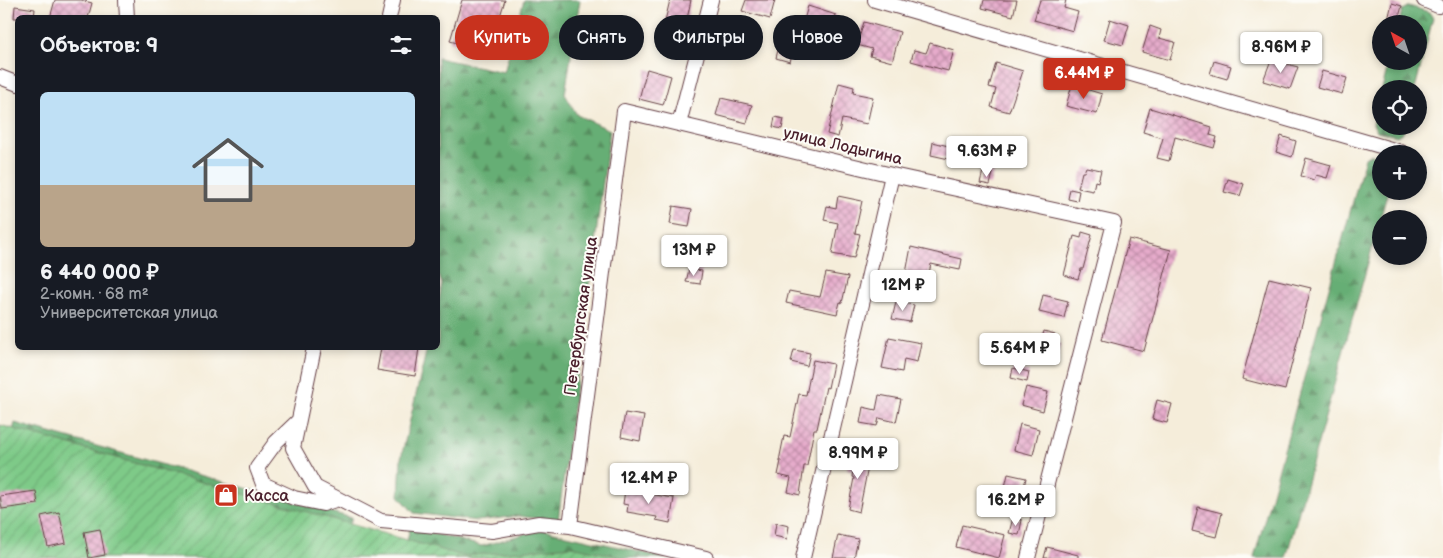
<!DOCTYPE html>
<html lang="ru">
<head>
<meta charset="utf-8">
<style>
  :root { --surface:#171b24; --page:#242831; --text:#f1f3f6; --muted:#9ea1a6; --line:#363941; --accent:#c8321e }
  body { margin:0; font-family:"Balsamiq Sans",sans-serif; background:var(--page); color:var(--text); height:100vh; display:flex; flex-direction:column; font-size:19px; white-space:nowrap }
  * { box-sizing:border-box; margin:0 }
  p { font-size:16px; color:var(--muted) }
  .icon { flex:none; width:28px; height:28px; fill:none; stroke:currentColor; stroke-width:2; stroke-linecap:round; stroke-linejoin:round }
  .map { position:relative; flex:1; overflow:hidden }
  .details { position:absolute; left:15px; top:15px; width:425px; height:335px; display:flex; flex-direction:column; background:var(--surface); border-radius:8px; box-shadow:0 2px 8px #0003 }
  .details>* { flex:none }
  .guide { position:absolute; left:455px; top:15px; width:475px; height:45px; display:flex; gap:10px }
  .needle { width:32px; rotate:320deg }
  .controls { position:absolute; left:1372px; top:15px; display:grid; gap:10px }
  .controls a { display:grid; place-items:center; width:55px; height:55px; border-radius:50%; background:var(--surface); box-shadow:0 2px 8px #0003; font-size:25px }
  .price { position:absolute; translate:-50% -42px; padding:0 11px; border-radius:5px; background:#fff; color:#222; font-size:16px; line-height:32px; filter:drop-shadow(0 1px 2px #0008) }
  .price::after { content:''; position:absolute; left:50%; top:30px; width:15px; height:11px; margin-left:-8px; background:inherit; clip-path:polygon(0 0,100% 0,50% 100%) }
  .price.current { background:var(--accent); color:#fff }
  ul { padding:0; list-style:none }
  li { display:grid; align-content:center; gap:10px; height:265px; padding:0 25px }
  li+li { border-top:1px solid var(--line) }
  li span { display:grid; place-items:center; height:155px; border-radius:8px; color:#555 }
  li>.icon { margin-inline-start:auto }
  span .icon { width:90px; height:90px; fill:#fffc; stroke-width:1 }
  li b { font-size:21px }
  h2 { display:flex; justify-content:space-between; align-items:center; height:60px; padding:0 25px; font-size:21px }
  .tag { padding:0 18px; border-radius:22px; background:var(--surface); box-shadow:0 2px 8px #0003; font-size:18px; line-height:45px }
  .tag.current { background:var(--accent); color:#fff }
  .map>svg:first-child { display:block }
</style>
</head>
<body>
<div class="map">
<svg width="1443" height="558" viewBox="0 0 1443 558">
  <defs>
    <pattern id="forest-firs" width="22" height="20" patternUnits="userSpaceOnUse" patternTransform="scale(1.25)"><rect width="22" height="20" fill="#66ae74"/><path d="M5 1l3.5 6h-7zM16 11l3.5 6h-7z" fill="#568d5f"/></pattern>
    <pattern id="garden-furrows" width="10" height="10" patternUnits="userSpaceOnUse" patternTransform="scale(1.25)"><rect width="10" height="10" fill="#7eca88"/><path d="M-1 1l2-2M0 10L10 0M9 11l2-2" fill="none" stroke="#6ead76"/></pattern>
    <pattern id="building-cross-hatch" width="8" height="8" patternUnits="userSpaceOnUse" patternTransform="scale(1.25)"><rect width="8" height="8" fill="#e6abcb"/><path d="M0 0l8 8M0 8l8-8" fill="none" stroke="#bc8ba5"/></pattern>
  </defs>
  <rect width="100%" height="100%" fill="#fdfcf7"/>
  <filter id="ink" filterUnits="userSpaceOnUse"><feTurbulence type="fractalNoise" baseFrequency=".02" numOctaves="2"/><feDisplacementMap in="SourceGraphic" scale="10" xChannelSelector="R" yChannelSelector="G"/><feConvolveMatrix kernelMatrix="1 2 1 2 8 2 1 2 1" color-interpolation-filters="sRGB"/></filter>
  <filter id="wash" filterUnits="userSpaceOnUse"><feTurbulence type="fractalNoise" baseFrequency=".0096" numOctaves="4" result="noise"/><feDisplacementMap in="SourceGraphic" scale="20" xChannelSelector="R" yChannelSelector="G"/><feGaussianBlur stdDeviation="1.12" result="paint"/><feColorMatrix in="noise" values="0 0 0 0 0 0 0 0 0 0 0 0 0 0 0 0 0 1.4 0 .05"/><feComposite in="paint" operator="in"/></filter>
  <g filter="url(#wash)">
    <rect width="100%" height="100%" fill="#f5edda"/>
    <path fill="url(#forest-firs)" stroke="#586650" d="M524,0H580L565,94L577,115L610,130L558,521L518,516L477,521L414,513L399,496L401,458L427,348H438V305L442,284L438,273V58L504,72Z
      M1409,6L1429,12L1433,18L1415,89H1382L1389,61H1419V24H1399L1402,10Z
      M1381,92V126H1405L1403,132L1397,136L1377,131L1373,124Z
      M1371,154L1381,157V191H1388L1286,558H1254L1365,158Z
      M15,423L352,518L343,548L6,453Z
      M410,527L482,546L541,529L666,558H445L406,546Z"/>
    <path fill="url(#garden-furrows)" stroke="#64745a" d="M0,425L463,556L572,546L625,558H0Z"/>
    <g id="blocks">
      <path fill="url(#building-cross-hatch)" d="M55,0H81L92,3L88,18H50Z
        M462,0H505L489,52L450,41Z
        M670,0H691L682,43L661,38Z
        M746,0H775L770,19L742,11Z
        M984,0H1017L1013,16L982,8Z
        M1040,0H1066L1064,8L1078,12L1073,31L1034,20Z
        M1392,3L1402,6L1397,24H1387Z
        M15,6L35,9L34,18H14Z
        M808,6L836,15L831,35L802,27Z
        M1110,19L1129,25L1123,45L1104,40Z
        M864,22L900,32L892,62L870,56L872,49L857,45Z
        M1150,26L1161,30L1159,38L1175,42L1170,60L1142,52Z
        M780,42L794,46L790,62L776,58Z
        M930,43L954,50L948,71L911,61L914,50L926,53Z
        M1271,60L1298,67L1290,89L1263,81Z
        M1214,61L1231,66L1227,79L1210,74Z
        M996,63L1023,71L1009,112L991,107L996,89L989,87Z
        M647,69L671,76L663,105L639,99Z
        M1322,71L1347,78L1342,94L1317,87Z
        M839,83L854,87L853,93L873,97L867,124L842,119L838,137L827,134Z
        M1072,85L1102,94L1097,114L1066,106Z
        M721,98L752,105L747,123L716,115Z
        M1150,108L1212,127L1210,135L1217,137L1214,148L1175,137L1169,161L1157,158L1163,138L1143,132Z
        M775,117L784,119L782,129L773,127Z
        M1281,136L1296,141L1292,157L1276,152Z
        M933,142L952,147L949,159L931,155Z
        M1306,158L1331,165L1327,178L1316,175L1314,180L1301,176Z
        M1086,167L1101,170L1098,182L1095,181L1093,191L1078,188L1082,172H1084Z
        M983,171L993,173L990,185L980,183Z
        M1228,179L1244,184L1240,196L1224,192Z
        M1070,189L1079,191L1077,201L1068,199Z
        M838,196L862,201L855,233L860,234L854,258L832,254L838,223L824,220L827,206L836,208Z
        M673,206L692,209L689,227L670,224Z
        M1082,232L1092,235L1083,269H1081L1078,279L1064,275L1074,236L1081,238Z
        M1129,239L1171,250L1144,351L1102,340Z
        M911,247L962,259L960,270L931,264L928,278L906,273Z
        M689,269L702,271L700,284L686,282Z
        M826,273L848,277L842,303L840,302L837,314L786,303L789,291L820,297Z
        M1269,278L1311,288L1285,390L1242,379Z
        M1043,295L1068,301L1064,318L1039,312Z
        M896,302L914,305L910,322L892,319Z
        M1044,331L1055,334L1053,342L1060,344L1057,357L1038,352Z
        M889,337L921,343L917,362L904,359L902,372L882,368Z
        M381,348H419L415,376L377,370Z
        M794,350L810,353L807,366L791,362Z
        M813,360L833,364L828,388L826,387L817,429H814L807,466H804L800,495L788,492L791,478L778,475L781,461H779L784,436L790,437L799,394L806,395Z
        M1013,368L1029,372L1027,382L1011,378Z
        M1026,387L1048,392L1043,411L1021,405Z
        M879,395L901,399L896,422L879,418L877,426L860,423L863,407L876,410Z
        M1157,400L1172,404L1167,423L1152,419Z
        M625,413L644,416L640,441L621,437Z
        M1020,424L1039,429L1033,455L1014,450Z
        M854,454L870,457L859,512L848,509L854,478L852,477L853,470L847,469L849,459H852Z
        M1008,474L1026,478L1019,508L1001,504Z
        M625,490L674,498L670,523L656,520L657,517L627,512L628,505L623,504Z
        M36,491L38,504L2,509L0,496Z
        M1198,507L1222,513L1216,537L1192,531Z
        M59,512L66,543L48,547L41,516Z
        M1013,518L1022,520L1019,535L1009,533Z
        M776,523L789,526L787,539L774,536Z
        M962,525L1005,535L999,558L956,547Z
        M100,529L105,555L89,558L84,532Z
        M838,535L858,539L854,558H833Z
        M1047,547L1078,555V558H1044Z"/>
    </g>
  </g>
  <g filter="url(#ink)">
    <use href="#blocks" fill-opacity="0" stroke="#643e45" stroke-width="1"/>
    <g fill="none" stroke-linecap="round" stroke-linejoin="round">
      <g stroke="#643e45" stroke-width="16">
        <path id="minor" d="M126,0L127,18
          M875,0L1401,152
          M1424,0L1438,6
          M389,18L393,0
          M0,77L18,84
          M679,124L711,0
          M314,348L293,448L315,487L381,521L492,531L539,523L570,526L706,558
          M299,420L276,442L257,468L263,484L294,498L323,504L338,499
          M570,526L624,111L892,175L1114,223L1028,558
          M803,558L892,175"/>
      </g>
      <use href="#minor" stroke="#fff" stroke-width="14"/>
    </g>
  </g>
  <defs>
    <g id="shop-square" transform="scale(1.25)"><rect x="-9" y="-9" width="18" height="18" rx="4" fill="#c8321e" stroke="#fdfcf7"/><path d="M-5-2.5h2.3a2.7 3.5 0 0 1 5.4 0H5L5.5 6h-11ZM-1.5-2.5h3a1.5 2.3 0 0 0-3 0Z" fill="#fff"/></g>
  </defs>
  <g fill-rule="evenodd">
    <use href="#shop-square" x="226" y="495"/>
  </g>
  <g text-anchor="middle" stroke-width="4" stroke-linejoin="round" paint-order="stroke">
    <g font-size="16" fill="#4a1f2b" stroke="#fdfcf7">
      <text transform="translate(843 145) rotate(13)" y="6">улица Лодыгина</text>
      <text transform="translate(580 316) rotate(-82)" y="6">Петербургская улица</text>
    </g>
    <g font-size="16" fill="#4a1f2b" stroke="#fdfcf7" text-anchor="start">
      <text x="244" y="501">Касса</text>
    </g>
  </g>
</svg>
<div class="controls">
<a><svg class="needle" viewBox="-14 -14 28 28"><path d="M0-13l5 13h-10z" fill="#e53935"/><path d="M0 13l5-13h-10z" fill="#9ea1a6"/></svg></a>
<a><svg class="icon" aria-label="locate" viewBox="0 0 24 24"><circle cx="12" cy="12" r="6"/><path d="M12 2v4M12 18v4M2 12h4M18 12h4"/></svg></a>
<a>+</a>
<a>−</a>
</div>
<b class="price" style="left:1281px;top:74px">8.96M ₽</b>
<b class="price current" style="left:1084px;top:100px">6.44M ₽</b>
<b class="price" style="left:987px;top:178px">9.63M ₽</b>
<b class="price" style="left:694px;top:277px">13M ₽</b>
<b class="price" style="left:903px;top:312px">12M ₽</b>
<b class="price" style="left:1020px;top:375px">5.64M ₽</b>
<b class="price" style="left:858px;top:480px">8.99M ₽</b>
<b class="price" style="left:649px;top:505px">12.4M ₽</b>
<b class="price" style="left:1016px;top:527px">16.2M ₽</b>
<div class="guide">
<a class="tag current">Купить</a>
<a class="tag">Снять</a>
<a class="tag">Фильтры</a>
<a class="tag">Новое</a>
</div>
<section class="details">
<h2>Объектов: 9<svg class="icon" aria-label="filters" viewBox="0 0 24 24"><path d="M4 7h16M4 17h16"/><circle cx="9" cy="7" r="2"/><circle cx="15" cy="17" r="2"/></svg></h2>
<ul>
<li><span style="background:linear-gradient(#bfe0f5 60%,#b9a48a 0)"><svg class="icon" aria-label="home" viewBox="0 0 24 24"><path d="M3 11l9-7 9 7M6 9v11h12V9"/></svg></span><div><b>6 440 000 ₽</b><p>2-комн. · 68 m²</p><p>Университетская улица</p></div></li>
</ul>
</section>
</div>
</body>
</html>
